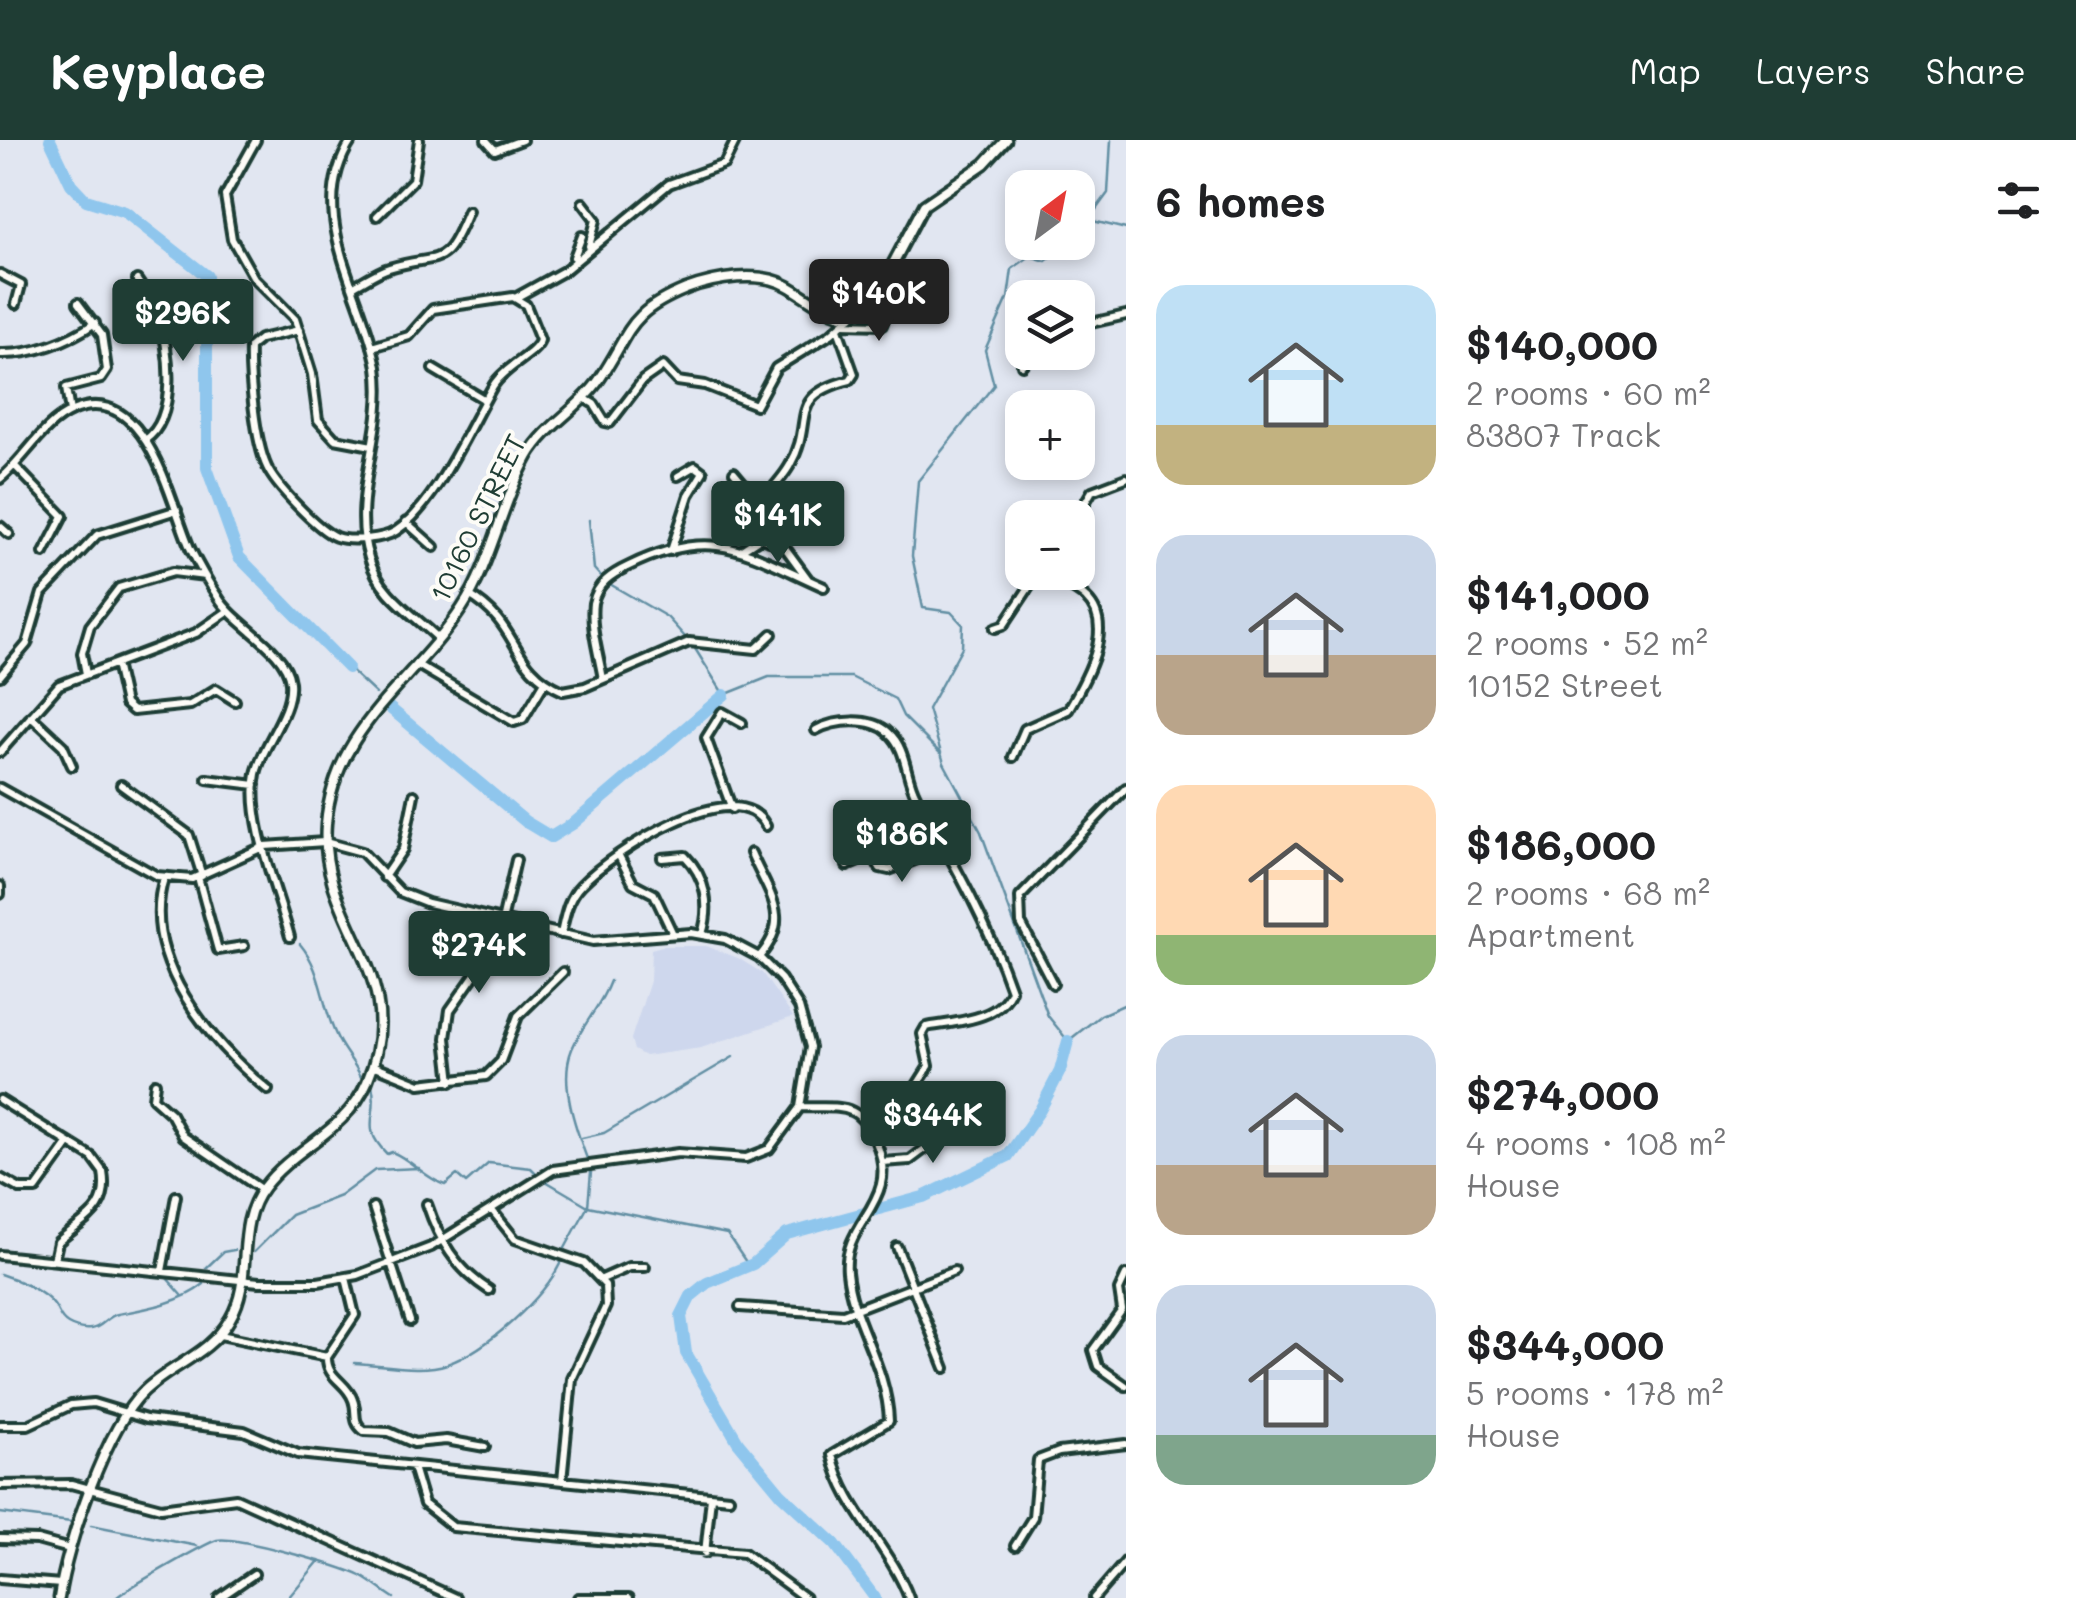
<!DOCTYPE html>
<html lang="en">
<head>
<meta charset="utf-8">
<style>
  :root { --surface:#fff; --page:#f6f6f6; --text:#202124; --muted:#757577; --accent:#1f3d34 }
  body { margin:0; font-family:Mali,sans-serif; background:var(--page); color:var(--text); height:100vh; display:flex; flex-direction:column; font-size:38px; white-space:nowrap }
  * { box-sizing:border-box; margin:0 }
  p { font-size:32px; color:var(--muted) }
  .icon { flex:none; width:55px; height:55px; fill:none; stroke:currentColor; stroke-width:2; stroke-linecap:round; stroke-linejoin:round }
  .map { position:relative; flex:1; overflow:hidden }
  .sheet { display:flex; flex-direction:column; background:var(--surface); width:950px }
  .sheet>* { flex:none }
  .needle { width:65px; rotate:32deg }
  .buttons { position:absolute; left:1005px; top:30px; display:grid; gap:20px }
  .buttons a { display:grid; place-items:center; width:90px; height:90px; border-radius:20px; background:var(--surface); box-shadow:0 5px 15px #0003; font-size:50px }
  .price { position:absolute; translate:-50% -85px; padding:0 22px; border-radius:10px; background:var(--accent); color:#fff; font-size:32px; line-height:65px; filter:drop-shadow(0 2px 5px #0008) }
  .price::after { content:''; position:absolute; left:50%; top:60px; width:30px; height:22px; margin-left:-15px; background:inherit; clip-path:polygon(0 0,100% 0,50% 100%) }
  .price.selected { background:#222; color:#fff }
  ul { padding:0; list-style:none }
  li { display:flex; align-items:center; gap:30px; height:250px; padding:0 30px }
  li span { display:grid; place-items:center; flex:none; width:280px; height:200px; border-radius:30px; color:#555 }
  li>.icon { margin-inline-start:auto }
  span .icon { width:120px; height:120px; fill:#fffc; stroke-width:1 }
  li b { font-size:42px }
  h2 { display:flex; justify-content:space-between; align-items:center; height:120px; padding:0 30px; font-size:42px }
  header { display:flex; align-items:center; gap:60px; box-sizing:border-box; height:140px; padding:0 50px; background:var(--accent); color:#fff }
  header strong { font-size:48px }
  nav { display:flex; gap:55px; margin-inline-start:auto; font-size:35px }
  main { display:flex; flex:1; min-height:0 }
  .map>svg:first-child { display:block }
</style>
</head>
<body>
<header>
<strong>Keyplace</strong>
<nav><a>Map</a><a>Layers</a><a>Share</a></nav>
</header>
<main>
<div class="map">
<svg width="1126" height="1458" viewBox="0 0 1126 1458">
  <rect width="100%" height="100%" fill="#e1e6f1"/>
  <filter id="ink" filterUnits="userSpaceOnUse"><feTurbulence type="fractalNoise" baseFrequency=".01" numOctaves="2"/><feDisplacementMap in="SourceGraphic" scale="20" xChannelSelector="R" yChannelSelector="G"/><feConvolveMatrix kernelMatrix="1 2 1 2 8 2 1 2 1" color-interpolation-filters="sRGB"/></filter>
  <g filter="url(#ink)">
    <path fill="#ced7ed" d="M662,806H706L738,818L762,833L793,877L701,908L645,916L634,910L631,899L650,841L651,809Z"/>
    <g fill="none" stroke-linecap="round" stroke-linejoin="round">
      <path stroke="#628fa3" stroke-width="2.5" d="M1093,81L1126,89
        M1078,94L1108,53L1111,0
        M1069,102L1046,121L1030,116L1012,129L1008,158L985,210L994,245L918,341L912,416L923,468L951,472L963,485L962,507L928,569L944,623L981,692L1048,876L1068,901L1101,875L1126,864
        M589,380L594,429L602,438
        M608,443L667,477L694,507L724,555L769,537H851L895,559L903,576L940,613
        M348,528L376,554
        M300,804C322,830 321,864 336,895C342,910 354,921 361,937
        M372,945C380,977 358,985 387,1014L392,1012C412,1020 426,1039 445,1045L457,1035L466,1043L489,1023L531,1028L536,1033
        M582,998L604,993L733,917
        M589,1024C577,992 558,943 572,909C582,885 601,866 610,841
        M544,1040L588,1066L727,1094L748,1125
        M564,1110L588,1066L591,1032
        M254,1112L291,1075L340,1056L375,1030L419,1028
        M206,1128L223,1112L234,1110
        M0,1134C16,1139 44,1151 54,1165C60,1173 59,1179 68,1184C75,1188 83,1190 91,1189C102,1188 107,1176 118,1174C145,1169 181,1163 204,1144
        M166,1137L182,1155
        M354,1223C382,1224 421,1233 447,1224C487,1210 544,1158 561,1122
        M0,1373L71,1382
        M91,1385L197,1406
        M116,1458C124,1450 206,1403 217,1400C237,1396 341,1426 361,1436C372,1442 383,1451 394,1458
        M288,1458L319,1421"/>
      <path stroke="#8fc6ed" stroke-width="12" d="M50,0L71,44L86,60L125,72L207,136V328L239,417L348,528
        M385,564L526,682L551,697L574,683L724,555
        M875,1458L835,1404L781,1354L738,1302L686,1213L681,1176L691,1156L707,1143L753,1124L787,1094L923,1057L1008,1016L1040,970L1060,931L1068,901"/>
      <g stroke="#1f3d34" stroke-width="14">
        <path id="street" d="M256,0L225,56L232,99L254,138L295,179L312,234L318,280L335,299L372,306
          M352,0C303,74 363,151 377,227C387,289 349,357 369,418C380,455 412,473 438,498
          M486,0L495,10L522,0
          M583,63L596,80L589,106
          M377,76L413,40L419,0
          M574,117L582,96
          M0,134L21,145L16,164
          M137,140C144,151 153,162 158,174C170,208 178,278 145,300
          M352,147C364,141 376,132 389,128C441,112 443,133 468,71
          M517,157L564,131L669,44L724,24L736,0
          M844,184L882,185L887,172L901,167
          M1078,186L1126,175
          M299,190L260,199L250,207C249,235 255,302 267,327C275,345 318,390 336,397C350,402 384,399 396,391C436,365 469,287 493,246C505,226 537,214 540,200L526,165L513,157L433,169L409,196L372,207
          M0,214C33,215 69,201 95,183
          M1022,225L1033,212
          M433,229L485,260
          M584,258L594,264L605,282L610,283L643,240L663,226L677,241L705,245L756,265L776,228L831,194L850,177
          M70,272L66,248L101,239L107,230L102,195L78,163
          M15,326L63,376L44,413
          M734,332L760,363C769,352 783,338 790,325C816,281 784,257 850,240L854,234L838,189
          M0,339C24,320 43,283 72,271C148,239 171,368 191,410C199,426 208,442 218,457C235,486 286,508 290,542C293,572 262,605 256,634C247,680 278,752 290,797
          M1076,378L1092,351L1126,338
          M406,382L434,407
          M0,386L9,394
          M1013,403L1022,421
          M743,409L760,398L783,405L808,439
          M671,411L689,355L703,332L695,326L678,336
          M469,455C521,485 509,528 563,551L585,547L689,502L756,509L772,494
          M995,488L1004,485L1039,432
          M116,524L125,564L133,571L190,565L216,549L235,561
          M416,524L514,582L523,579L545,542
          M86,534L82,513L90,486L119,448L173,432L205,436
          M0,536L27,504L42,453L97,395L177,370
          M603,539C599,516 590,487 593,463C597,443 612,434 629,426C714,384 747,413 824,447
          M31,576L63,606L72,626
          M816,590C834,580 871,576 889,593C907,609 905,636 916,656C952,720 987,781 1011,850C1000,881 952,882 926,887L922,894L929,926L895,980L870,991
          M0,612L59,545L196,493L228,471
          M1013,617L1025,589L1068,570C1085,541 1117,487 1086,458C1074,446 1058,442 1044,432
          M207,639L255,645
          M121,645L189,695L202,736
          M0,648L157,736L192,739L265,706L325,702L362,712L400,752L428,763L593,801L691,793L725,799L759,817L781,839L799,867L810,907L800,967L769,1009L746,1018L678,1013L553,1030L431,1107L358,1135L318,1142H259L0,1115
          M732,669L706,598L722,572L742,583
          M751,713C769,755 793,778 759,817
          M619,716L633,743L654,754L673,794
          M662,718L685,716C706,737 711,766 702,794
          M847,726L873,715L880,728L889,730L944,709
          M198,737L218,810L244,806
          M384,737L403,709L414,655
          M164,738C139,819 210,902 268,950
          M0,746V754
          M561,794C565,776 568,758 581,745C611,713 736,630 766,686
          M1053,844L1021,783L1020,757L1126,648
          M373,925L420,944L486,936L501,921L518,876L563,832
          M451,942L446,898L450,870L497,803L516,720
          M155,943L153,958L171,974L183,996L262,1050
          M0,960L92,1017L103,1032C110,1072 83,1079 58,1102L54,1120
          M800,967C840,969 857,959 876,1002C902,1062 842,1081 847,1132C852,1183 887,1225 889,1281L832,1315C845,1370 890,1407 909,1458
          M882,1022L910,1020L962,981
          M0,1038L20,1049H36L69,1003
          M427,1064C439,1100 456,1129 489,1150
          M373,1067L410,1181
          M491,1069L515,1099L584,1123L605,1145L606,1166L572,1239L562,1341
          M897,1107L945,1228
          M162,1131L176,1056
          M1126,1135L1119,1150L1122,1170L1093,1210L1098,1226L1126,1246
          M602,1139L629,1127H645
          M740,1167L843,1174L954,1131
          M220,1195L327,1217L355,1175L346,1138
          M327,1217C326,1238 347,1242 353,1260C358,1273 351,1281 364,1291L389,1292L414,1303L446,1300L485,1307
          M0,1285H28L71,1265L93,1263L146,1279L244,1291L298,1314L729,1358
          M413,1327L424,1364L453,1387L744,1413L805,1458
          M0,1345L71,1344L161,1368L236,1358L456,1458
          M0,1399L37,1400L70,1409
          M1015,1406L1033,1377L1038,1320L1059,1312L1126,1304
          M705,1413L711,1357
          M0,1439L61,1444
          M219,1458L254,1434
          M578,1458H629
          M1094,1458L1126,1421"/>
      </g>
      <g stroke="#1f3d34" stroke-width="15">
        <path id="secondary" d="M59,1458C67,1404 105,1289 144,1251C172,1224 210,1215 230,1179C255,1137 233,1087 264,1047C295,1006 346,992 367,942C413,833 318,785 326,684C334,587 413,543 462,468C492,422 501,364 528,316C546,285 579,269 599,240C632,192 625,174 686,149C715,138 760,130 788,146C809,158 824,173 850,177L889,131L924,65L984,24L1006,0"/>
      </g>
      <use href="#street" stroke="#fdfcf7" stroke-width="6"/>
      <use href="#secondary" stroke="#fdfcf7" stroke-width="8"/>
    </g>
  </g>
  <g text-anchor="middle" stroke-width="8" stroke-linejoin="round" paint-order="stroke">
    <g font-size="28" fill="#1f3d34" stroke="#fdfcf7">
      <text transform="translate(478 378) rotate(-64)" y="10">10160 STREET</text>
    </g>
  </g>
</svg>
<div class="buttons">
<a><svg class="needle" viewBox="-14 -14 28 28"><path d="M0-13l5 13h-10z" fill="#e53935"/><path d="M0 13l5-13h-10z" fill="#757577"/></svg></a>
<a><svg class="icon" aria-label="layers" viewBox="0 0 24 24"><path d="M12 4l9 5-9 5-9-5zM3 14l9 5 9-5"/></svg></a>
<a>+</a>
<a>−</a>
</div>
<b class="price selected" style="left:879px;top:204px">$140K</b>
<b class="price" style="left:183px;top:224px">$296K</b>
<b class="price" style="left:778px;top:426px">$141K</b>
<b class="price" style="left:902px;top:745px">$186K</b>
<b class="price" style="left:479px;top:856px">$274K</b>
<b class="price" style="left:933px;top:1026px">$344K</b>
</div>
<section class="sheet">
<h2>6 homes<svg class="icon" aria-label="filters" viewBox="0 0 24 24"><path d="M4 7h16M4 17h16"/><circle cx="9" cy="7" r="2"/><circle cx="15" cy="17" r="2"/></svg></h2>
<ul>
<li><span style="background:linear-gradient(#bfe0f5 70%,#c2b280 0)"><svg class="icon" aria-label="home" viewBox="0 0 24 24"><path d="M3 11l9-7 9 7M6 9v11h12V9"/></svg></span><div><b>$140,000</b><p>2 rooms · 60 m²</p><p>83807 Track</p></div></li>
<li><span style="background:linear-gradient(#c9d6e8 60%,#b9a48a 0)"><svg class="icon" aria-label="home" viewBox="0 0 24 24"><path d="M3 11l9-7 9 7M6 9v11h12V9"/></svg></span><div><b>$141,000</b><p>2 rooms · 52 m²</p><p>10152 Street</p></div></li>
<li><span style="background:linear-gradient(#ffd9b3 75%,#8fb573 0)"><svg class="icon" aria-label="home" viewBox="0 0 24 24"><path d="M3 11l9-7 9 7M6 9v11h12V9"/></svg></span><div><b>$186,000</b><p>2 rooms · 68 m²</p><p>Apartment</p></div></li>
<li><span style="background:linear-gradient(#c9d6e8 65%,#b9a48a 0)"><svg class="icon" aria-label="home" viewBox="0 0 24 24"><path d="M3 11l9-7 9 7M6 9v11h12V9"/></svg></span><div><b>$274,000</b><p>4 rooms · 108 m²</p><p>House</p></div></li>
<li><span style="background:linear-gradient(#c9d6e8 75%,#7fa58c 0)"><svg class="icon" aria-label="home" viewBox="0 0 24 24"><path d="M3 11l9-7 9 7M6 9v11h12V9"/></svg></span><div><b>$344,000</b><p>5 rooms · 178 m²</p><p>House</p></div></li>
</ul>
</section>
</main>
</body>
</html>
